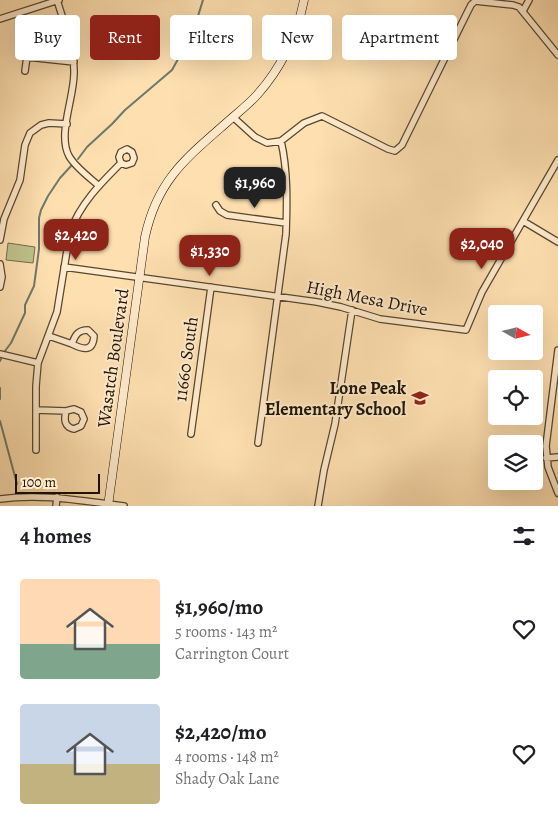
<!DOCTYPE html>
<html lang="en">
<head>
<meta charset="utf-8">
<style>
  :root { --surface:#fff; --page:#f6f6f6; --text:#202124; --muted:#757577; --accent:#8f2418 }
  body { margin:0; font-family:Alegreya,serif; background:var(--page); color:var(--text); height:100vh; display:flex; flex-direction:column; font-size:19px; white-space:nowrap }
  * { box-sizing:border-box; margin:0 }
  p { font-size:16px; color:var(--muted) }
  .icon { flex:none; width:28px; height:28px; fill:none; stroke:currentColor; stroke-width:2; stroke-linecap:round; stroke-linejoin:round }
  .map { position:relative; height:506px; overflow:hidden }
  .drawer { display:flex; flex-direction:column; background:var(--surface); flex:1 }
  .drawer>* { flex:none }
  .hud { position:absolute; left:15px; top:15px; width:529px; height:45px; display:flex; gap:10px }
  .needle { width:32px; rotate:98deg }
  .controls { position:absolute; left:488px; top:305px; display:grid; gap:10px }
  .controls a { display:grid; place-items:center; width:55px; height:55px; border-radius:5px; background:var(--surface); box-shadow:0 5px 20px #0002; font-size:25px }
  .scale { position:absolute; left:15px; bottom:12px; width:85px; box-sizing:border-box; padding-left:5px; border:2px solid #211403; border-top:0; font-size:14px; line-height:18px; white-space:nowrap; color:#211403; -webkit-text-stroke:4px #feeacc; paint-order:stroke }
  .price { position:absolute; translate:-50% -42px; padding:0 11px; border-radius:10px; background:var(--accent); color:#fff; font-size:16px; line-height:32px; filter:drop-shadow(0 1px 2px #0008) }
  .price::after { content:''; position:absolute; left:50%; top:30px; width:15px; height:11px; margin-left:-8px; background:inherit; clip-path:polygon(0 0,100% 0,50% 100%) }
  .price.selected { background:#222; color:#fff }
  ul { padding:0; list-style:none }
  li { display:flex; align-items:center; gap:15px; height:125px; padding:0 20px }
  li span { display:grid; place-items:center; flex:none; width:140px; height:100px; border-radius:5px; color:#555 }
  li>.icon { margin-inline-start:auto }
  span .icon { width:60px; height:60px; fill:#fffc; stroke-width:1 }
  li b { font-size:21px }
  h2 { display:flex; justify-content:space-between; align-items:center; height:60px; padding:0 20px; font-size:21px }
  .chip { padding:0 18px; border-radius:5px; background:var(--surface); box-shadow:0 5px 20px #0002; font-size:18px; line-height:45px }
  .chip.selected { background:var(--accent); color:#fff }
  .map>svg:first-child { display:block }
</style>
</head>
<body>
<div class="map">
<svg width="558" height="506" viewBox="0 0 558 506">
  <rect width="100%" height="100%" fill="#fedfb0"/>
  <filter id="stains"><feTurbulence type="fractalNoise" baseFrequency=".004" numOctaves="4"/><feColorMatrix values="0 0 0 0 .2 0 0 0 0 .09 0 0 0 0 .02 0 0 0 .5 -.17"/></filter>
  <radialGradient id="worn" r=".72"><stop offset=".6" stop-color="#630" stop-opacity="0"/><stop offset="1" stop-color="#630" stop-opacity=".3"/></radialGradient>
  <path fill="#bec28c" stroke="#706b48" d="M8,243L35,247L33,263L6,260Z"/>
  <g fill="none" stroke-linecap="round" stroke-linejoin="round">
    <path stroke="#6d796a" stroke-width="2" d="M78,159L87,147L112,124L125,110L172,70L193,32L203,0
      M5,351L11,343L25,313V305L34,286L39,249V218L41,210L48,196L60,178L71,166
      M0,361L1,359
      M0,388V399
      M0,421L17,484"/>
    <g stroke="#58472e" stroke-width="8">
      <path id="street" d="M57,0C64,23 74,48 74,71C75,96 57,134 69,156C75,167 89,177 99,186
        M523,11L529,0
        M0,19L59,0
        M27,57L74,62
        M25,71L29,42
        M233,117L255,137L267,143L281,141L304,123L322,116L388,149L395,151L402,145L464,19L471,5L475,1L513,5L519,7L558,55
        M216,205L220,211L227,215L286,223
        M523,221L558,242
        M0,240L4,219L20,180L25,145L30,133L41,125L49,123L67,124
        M0,264L2,277L0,287
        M64,267L317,302L341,307L380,319L466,330L482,292L558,160
        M49,336L72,344C75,335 78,330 88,330L94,336C93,353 82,349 72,344
        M558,350L546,446L548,467L558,493
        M0,354L38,363
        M36,410L66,411C64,419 64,427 74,429L81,426L84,419L81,412L74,409L66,411
        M191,434L211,287
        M258,443L286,234C287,204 288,171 281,141
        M36,450V386L38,363L57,312L70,232C80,204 100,184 121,163L126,165L132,163L134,158L132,152L127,149L121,152L119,157L121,163
        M546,458L558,457
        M0,499C42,493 82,501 124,506
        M56,506L57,497
        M318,506L324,470L335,424L352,310"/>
    </g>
    <g stroke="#211403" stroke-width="9">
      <path id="secondary" d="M108,506L145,237C157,181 185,159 225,124C236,114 247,106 257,95C281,68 297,35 304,0"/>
    </g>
    <use href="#street" stroke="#feeacc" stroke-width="5.5"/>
    <use href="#secondary" stroke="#feeacc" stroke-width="8"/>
  </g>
  <defs>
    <g id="school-bare" transform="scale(1.35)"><path d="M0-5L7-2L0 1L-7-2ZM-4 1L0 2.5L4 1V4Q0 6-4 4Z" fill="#8f2418" stroke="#feeacc" stroke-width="2.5" paint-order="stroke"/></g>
  </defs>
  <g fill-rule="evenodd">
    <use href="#school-bare" x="420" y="398"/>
  </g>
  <g text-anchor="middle" stroke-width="4" stroke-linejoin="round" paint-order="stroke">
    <g font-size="18" fill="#211403" stroke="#feeacc">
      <text transform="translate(367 298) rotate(11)" y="6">High Mesa Drive</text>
      <text transform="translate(113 358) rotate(-82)" y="6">Wasatch Boulevard</text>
      <text transform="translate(186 359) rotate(-82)" y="6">11660 South</text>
    </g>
    <g font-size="18" font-weight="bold" fill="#211403" stroke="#feeacc" text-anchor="end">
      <text x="406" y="394">Lone Peak<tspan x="406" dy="21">Elementary School</tspan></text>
    </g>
  </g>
  <rect width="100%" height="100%" filter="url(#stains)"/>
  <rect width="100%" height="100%" fill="url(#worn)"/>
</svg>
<div class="controls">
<a><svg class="needle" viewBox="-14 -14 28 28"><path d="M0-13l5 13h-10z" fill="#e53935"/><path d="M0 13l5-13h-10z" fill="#757577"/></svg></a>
<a><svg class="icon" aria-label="locate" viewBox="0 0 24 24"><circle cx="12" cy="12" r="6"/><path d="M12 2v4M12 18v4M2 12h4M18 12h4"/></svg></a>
<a><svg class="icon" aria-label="layers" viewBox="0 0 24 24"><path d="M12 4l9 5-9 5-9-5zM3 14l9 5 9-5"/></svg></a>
</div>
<div class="scale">100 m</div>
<b class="price selected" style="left:255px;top:209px">$1,960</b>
<b class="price" style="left:76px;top:261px">$2,420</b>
<b class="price" style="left:482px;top:270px">$2,040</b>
<b class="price" style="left:210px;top:277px">$1,330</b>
<div class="hud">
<a class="chip">Buy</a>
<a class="chip selected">Rent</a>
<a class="chip">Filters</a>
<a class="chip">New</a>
<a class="chip">Apartment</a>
</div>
</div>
<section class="drawer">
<h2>4 homes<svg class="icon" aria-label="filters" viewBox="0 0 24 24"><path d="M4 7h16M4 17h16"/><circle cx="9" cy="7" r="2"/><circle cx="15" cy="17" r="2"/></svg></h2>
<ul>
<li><span style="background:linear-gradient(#ffd9b3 65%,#7fa58c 0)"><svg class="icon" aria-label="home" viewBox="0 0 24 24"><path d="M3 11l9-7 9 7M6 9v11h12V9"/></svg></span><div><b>$1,960/mo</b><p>5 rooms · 143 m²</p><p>Carrington Court</p></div><svg class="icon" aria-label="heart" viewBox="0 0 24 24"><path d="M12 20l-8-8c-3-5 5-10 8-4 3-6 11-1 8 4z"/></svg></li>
<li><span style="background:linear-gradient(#c9d6e8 60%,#c2b280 0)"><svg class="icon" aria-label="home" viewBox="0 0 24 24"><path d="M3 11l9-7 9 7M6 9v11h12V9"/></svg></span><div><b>$2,420/mo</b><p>4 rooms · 148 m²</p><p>Shady Oak Lane</p></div><svg class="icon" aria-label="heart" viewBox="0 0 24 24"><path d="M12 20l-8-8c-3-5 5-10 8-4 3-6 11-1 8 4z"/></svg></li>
</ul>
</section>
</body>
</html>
